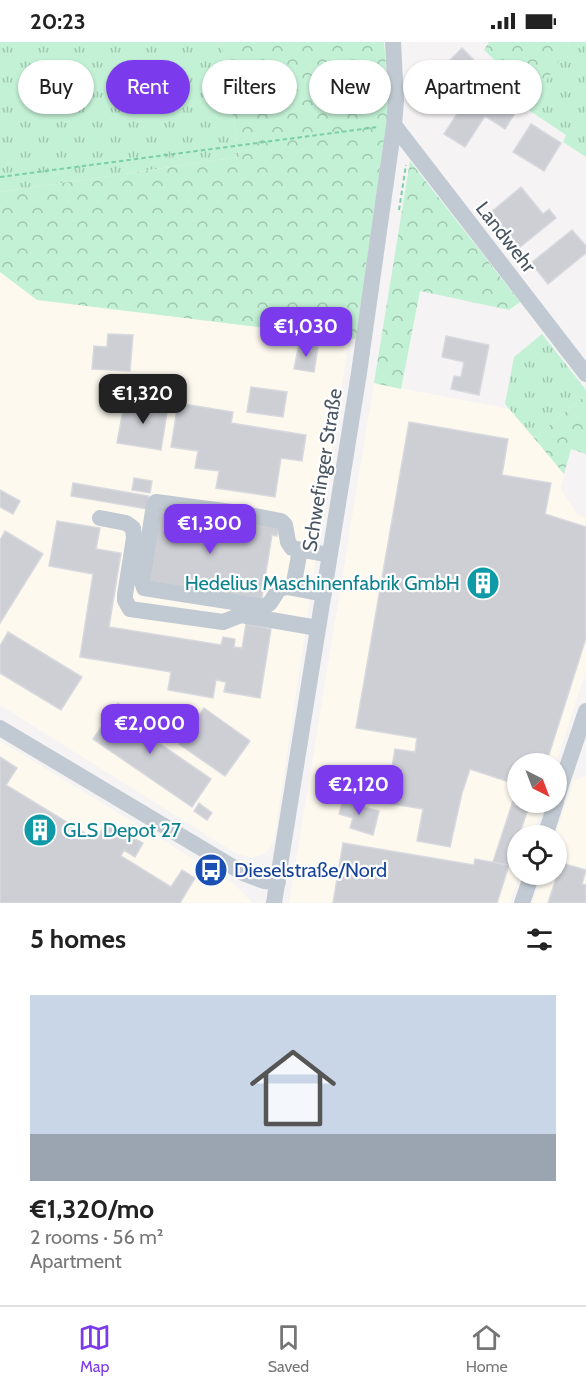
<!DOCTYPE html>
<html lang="en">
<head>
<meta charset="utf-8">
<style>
  :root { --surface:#fff; --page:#f2f2f2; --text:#222; --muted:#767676; --line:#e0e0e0; --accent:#7c3aed }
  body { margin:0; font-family:Cabin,sans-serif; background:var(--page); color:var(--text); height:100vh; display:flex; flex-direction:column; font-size:22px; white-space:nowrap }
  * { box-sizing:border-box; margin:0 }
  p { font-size:20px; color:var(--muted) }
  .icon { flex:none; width:33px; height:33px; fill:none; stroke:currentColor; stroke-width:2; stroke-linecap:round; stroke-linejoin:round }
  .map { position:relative; height:861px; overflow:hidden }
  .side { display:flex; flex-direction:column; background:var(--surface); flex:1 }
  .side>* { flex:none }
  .top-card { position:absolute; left:18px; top:18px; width:550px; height:54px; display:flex; gap:12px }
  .needle { width:39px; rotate:138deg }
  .tools { position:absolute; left:507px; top:711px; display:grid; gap:12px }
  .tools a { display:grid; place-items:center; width:60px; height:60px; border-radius:50%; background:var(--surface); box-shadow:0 2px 4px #0004; font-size:30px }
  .price { position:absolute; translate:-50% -51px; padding:0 14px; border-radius:12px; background:var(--accent); color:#fff; font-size:20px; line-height:39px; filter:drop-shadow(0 2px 3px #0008) }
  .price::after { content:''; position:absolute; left:50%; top:36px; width:18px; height:14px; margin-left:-9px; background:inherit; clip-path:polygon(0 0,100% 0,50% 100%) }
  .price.current { background:#222; color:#fff }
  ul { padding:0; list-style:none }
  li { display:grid; align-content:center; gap:12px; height:318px; padding:0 30px }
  li span { display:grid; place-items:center; height:186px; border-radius:0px; color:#555 }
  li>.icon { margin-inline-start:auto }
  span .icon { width:108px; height:108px; fill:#fffc; stroke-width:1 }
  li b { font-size:26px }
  h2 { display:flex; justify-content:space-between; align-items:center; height:72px; padding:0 30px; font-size:26px }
  .tag { padding:0 21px; border-radius:27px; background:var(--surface); box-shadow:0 2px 4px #0004; font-size:21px; line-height:54px }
  .tag.current { background:var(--accent); color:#fff }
  .status { display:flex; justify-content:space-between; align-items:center; height:42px; padding:0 30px; background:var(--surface); direction:ltr }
  .status svg { height:16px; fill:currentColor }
  .tab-bar { display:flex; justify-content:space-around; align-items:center; height:84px; border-top:2px solid var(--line); background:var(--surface); font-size:16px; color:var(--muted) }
  .tab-bar a { display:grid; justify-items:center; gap:3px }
  .tab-bar .current { color:var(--accent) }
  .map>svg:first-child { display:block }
</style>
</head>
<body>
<div class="status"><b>20:23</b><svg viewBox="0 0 49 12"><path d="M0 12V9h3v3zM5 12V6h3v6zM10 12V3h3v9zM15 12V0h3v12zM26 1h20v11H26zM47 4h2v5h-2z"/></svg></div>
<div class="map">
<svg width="586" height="861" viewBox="0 0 586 861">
  <defs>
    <pattern id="grass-tufts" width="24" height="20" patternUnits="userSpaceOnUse" patternTransform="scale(1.5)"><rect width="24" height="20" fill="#c3f1d5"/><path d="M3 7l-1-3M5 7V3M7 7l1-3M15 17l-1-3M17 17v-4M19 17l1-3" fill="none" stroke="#a0c6b0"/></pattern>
    <pattern id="forest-crowns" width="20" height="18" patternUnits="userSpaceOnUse" patternTransform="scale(1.5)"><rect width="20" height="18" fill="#c3f1d5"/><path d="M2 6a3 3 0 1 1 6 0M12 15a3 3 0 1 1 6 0" fill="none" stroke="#a0c6b0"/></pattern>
  </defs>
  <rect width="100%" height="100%" fill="#f5f3f3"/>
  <path fill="#fdf9ef" d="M0,230L37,258L349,296L274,799L267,810L261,813L252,816L235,811L0,663Z
    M374,341L510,367L564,432L561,448L578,473L586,476V629L556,721L518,722V760L543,761L533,793L518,794V832L520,833L510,861H289Z
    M0,699L233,841L253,861H0Z
    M586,734V861H532L542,833L556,832L555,793L574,738Z"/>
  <path fill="url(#grass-tufts)" d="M0,0H222L239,115L0,150Z
    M568,0H586V115L563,100L566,93L527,67L570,2Z
    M542,292L586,348V353L534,396L505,362L514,315Z"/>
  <path fill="url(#forest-crowns)" d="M222,0H384L389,61L356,297L37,258L0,230V150L239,115Z
    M489,0H568L570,2L535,56L484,8Z
    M410,119L520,260L509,268L420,249L401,347L374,341Z
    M586,353V412L571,407L564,432L534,396Z"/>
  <path fill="#cdcfd5" stroke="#d7d9de" stroke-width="1.5" d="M462,6L482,26L466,41L446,22Z
    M474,45L515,71L505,87L485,74L465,105L444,92Z
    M531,82L561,101L544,129L513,110Z
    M521,145L543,172L549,167L556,176L519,206L490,171Z
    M572,188L586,204V211L548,242L531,221Z
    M108,292L133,293L130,329L92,327L94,304L107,305Z
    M446,294L489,303L479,353L451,347L454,334L461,335L464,320L442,315Z
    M299,302L318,305L314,330L294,327Z
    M251,345L287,350L283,375L247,370Z
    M125,357L168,364L161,408L117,401Z
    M178,361L233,370L231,381L306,393L302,419L281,416L275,455L216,446L219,429L195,426L198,409L171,405Z
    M409,380L508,397L502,433L551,441L545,472L586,485V596L546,722H518V743L470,727L462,751L450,805L417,799L423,767L386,761L395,707L415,710L417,696L356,686Z
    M134,436L152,439L150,451L132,448Z
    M73,441L149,454L147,467L71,454Z
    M0,448L20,459L13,472L0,465Z
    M157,467L213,477L214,472L279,483L277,494L272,493L261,561L144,542Z
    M57,479L100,486L96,507L121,511L109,585L221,603L223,595L235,597L234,605L242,606L246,582L271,587L260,656L224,650L226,640L216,638L213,656L168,648L171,630L80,615L93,532L49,524Z
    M5,489L43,512L0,581V498Z
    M8,590L82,635L61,668L0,631V604Z
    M118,661L165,693L159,701L211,737L192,765L93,697Z
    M204,666L250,699L225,734L179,702Z
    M0,715L17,726L6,743L96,798L106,781L143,801L135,815L124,808L121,814L171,845L182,828L195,836L180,861H0Z
    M518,744V760H533L531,768L512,762Z
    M344,754L357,757L356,763L379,769L373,793L350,786L353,776L339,772Z
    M199,761L212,771L207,778L194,769Z
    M512,762L528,767L509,823L493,820Z
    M343,801L474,823L475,817L509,823L497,861H333Z
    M561,821L586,828L582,842L586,843V861H548Z"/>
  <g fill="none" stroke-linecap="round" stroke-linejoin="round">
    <path stroke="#7ad0a6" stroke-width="2" stroke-dasharray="4.5 3" stroke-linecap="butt" d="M0,135L378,85
      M399,168L406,123"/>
    <path stroke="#c1cad2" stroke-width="16" d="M394,83L586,332
      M100,476L126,481L133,486L134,496L125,553V558L130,567L223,580L241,573L318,586
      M293,546L300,508
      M324,552L287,545L279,547L270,561L264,565L144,546L142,539L154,463L156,460L239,471L281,479L285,483L288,500L292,506L330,513
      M0,686L243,831L264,839L278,840
      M556,758L586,669
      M545,794L556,760
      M274,861L359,331L394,83L396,59L393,0
      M522,861L532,832"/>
  </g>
  <defs>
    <g id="building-disc" transform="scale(1.725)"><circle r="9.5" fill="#0f9aa8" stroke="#fff"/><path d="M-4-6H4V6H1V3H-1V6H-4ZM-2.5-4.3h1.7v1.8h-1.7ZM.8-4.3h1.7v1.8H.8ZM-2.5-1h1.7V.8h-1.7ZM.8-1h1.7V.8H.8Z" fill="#fff"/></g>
    <g id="bus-disc" transform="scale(1.725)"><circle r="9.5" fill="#1a4fb4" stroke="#fff"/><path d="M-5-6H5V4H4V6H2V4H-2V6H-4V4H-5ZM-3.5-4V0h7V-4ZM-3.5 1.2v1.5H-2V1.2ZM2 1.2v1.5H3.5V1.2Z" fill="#fff"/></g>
  </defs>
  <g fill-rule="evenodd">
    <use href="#building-disc" x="483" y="541"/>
    <use href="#building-disc" x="40" y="788"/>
    <use href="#bus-disc" x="211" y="828"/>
  </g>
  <g text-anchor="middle" stroke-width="4.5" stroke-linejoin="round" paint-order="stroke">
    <g font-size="20" fill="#4a5661" stroke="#fff">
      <text transform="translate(506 195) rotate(52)" y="7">Landwehr</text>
      <text transform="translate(322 428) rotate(-81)" y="7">Schwefinger Straße</text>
    </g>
    <g font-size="20" fill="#0d838f" stroke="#fff" text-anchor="end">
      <text x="460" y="548">Hedelius Maschinenfabrik GmbH</text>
      <text x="63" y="795" text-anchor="start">GLS Depot 27</text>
    </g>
    <g font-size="20" fill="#164399" stroke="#fff" text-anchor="start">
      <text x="234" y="835">Dieselstraße/Nord</text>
    </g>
  </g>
</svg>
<div class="tools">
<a><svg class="needle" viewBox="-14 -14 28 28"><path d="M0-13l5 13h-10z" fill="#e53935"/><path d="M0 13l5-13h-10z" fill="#767676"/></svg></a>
<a><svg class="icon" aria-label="locate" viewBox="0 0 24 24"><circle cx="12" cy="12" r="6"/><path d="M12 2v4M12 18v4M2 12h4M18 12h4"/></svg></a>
</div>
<b class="price" style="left:306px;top:316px">€1,030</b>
<b class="price current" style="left:143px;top:383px">€1,320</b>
<b class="price" style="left:210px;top:513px">€1,300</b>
<b class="price" style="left:150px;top:713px">€2,000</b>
<b class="price" style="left:359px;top:774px">€2,120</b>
<div class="top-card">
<a class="tag">Buy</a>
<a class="tag current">Rent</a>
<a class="tag">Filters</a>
<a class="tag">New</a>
<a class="tag">Apartment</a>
</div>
</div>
<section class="side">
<h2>5 homes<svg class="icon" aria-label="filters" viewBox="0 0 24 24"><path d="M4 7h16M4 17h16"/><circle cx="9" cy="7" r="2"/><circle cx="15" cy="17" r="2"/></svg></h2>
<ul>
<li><span style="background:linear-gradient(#c9d6e8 75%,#9aa5b1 0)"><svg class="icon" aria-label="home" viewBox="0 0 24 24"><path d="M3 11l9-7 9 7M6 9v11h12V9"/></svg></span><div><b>€1,320/mo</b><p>2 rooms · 56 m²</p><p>Apartment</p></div></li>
</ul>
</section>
<nav class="tab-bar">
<a class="current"><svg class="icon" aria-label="map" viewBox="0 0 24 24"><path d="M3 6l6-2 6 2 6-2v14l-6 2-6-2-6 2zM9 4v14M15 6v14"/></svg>Map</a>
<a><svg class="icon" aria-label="saved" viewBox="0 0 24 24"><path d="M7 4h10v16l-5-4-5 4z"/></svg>Saved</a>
<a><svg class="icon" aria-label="home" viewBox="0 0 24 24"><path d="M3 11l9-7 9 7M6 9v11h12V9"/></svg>Home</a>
</nav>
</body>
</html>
